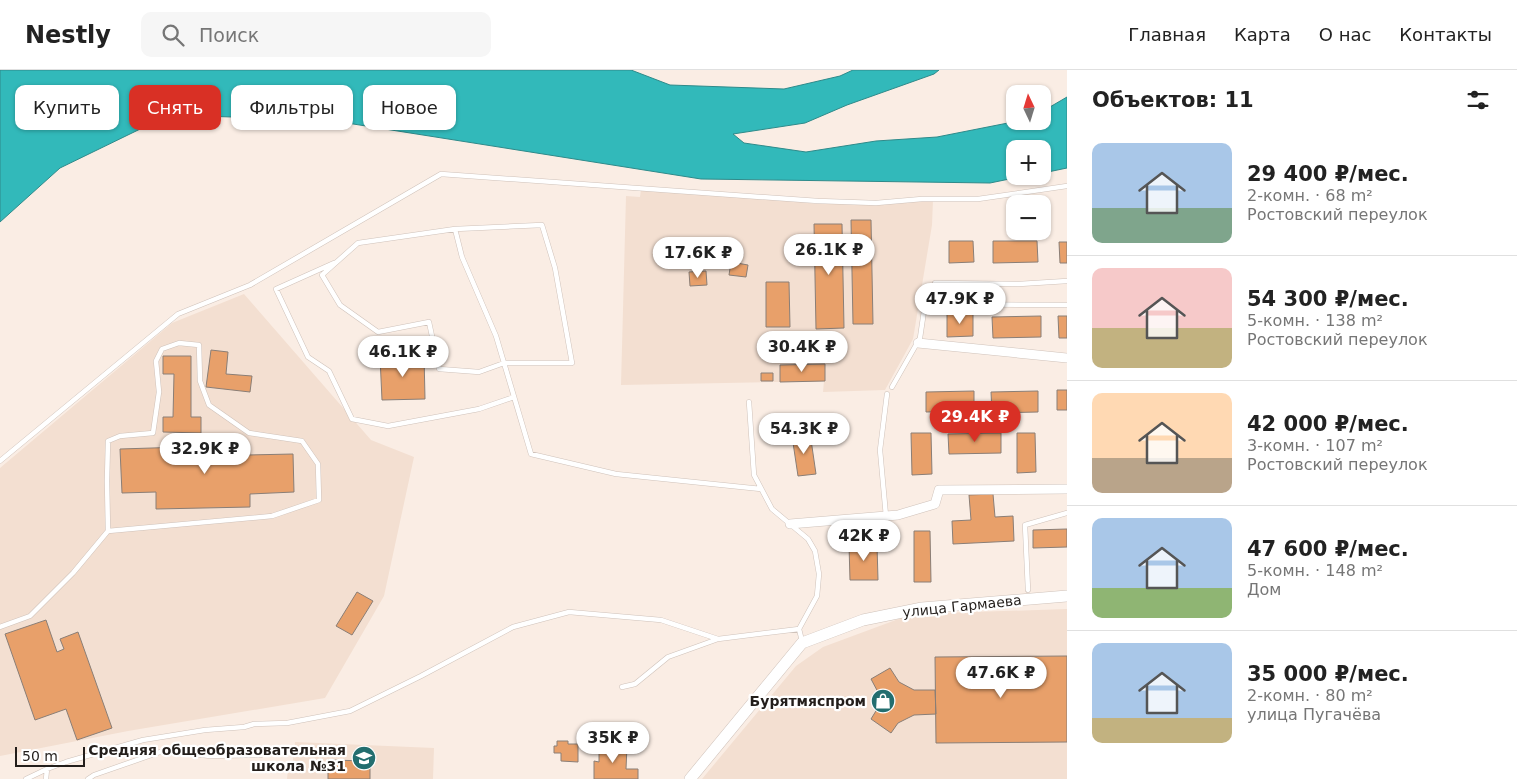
<!DOCTYPE html>
<html lang="ru">
<head>
<meta charset="utf-8">
<style>
  :root { --surface:#fff; --page:#f6f6f6; --text:#222; --muted:#767676; --line:#e0e0e0; --accent:#d93025 }
  body { margin:0; font-family:"DejaVu Sans",sans-serif; background:var(--page); color:var(--text); height:100vh; display:flex; flex-direction:column; font-size:19px; white-space:nowrap }
  * { box-sizing:border-box; margin:0 }
  p { font-size:16px; color:var(--muted) }
  .icon { flex:none; width:28px; height:28px; fill:none; stroke:currentColor; stroke-width:2; stroke-linecap:round; stroke-linejoin:round }
  .map { position:relative; flex:1; overflow:hidden }
  .sheet { display:flex; flex-direction:column; background:var(--surface); width:450px }
  .sheet>* { flex:none }
  .banner { position:absolute; left:15px; top:15px; width:475px; height:45px; display:flex; gap:10px }
  .needle { width:32px; rotate:356deg }
  .controls { position:absolute; left:1006px; top:15px; display:grid; gap:10px }
  .controls a { display:grid; place-items:center; width:45px; height:45px; border-radius:10px; background:var(--surface); box-shadow:0 1px 4px #0004; font-size:25px }
  .scale { position:absolute; left:15px; bottom:12px; width:70px; box-sizing:border-box; padding-left:5px; border:2px solid #231e1b; border-top:0; font-size:14px; line-height:18px; white-space:nowrap; color:#231e1b; -webkit-text-stroke:4px #fff; paint-order:stroke }
  .price { position:absolute; translate:-50% -42px; padding:0 11px; border-radius:18px; background:#fff; color:#222; font-size:16px; line-height:32px; filter:drop-shadow(0 1px 2px #0008) }
  .price::after { content:''; position:absolute; left:50%; top:30px; width:15px; height:11px; margin-left:-8px; background:inherit; clip-path:polygon(0 0,100% 0,50% 100%) }
  .price.on { background:var(--accent); color:#fff }
  ul { padding:0; list-style:none }
  li { display:flex; align-items:center; gap:15px; height:125px; padding:0 25px }
  li+li { border-top:1px solid var(--line) }
  li span { display:grid; place-items:center; flex:none; width:140px; height:100px; border-radius:10px; color:#555 }
  li>.icon { margin-inline-start:auto }
  span .icon { width:60px; height:60px; fill:#fffc; stroke-width:1 }
  li b { font-size:21px }
  h2 { display:flex; justify-content:space-between; align-items:center; height:60px; padding:0 25px; font-size:21px }
  .pill { padding:0 18px; border-radius:10px; background:var(--surface); box-shadow:0 1px 4px #0004; font-size:18px; line-height:45px }
  .pill.on { background:var(--accent); color:#fff }
  header { display:flex; align-items:center; gap:30px; box-sizing:border-box; height:70px; padding:0 25px; background:var(--surface); border-bottom:1px solid var(--line) }
  header strong { font-size:24px }
  nav { display:flex; gap:28px; margin-inline-start:auto; font-size:18px }
  .search { width:350px; height:45px; background:var(--page); display:flex; align-items:center; gap:12px; box-sizing:border-box; padding:0 18px; border-radius:10px; color:var(--muted); font-size:19px }
  main { display:flex; flex:1; min-height:0 }
  .map>svg:first-child { display:block }
</style>
</head>
<body>
<header>
<strong>Nestly</strong>
<div class="search"><svg class="icon" aria-label="search" viewBox="0 0 24 24"><circle cx="10" cy="10" r="6"/><path d="M15 15l6 6"/></svg>Поиск</div>
<nav><a>Главная</a><a>Карта</a><a>О нас</a><a>Контакты</a></nav>
</header>
<main>
<div class="map">
<svg width="1067" height="709" viewBox="0 0 1067 709">
  <rect width="100%" height="100%" fill="#faede4"/>
  <path fill="#f3dfd1" d="M641,119L777,127L814,134H884L933,130L932,155L913,269L885,320L823,322L824,311L621,315L626,126L640,127Z
    M244,224L371,370L414,387L384,526L325,628L128,661L0,686V398L172,253Z
    M1067,539V709H702L796,596L823,577L912,544Z
    M295,672L434,678L433,709H287L288,699L292,698Z"/>
  <path fill="#32b9ba" stroke="#2e8a8a" d="M0,0H631L670,15L784,19L840,6L853,0H939L934,4L847,35L805,53L733,64L744,73L806,82L876,71L937,67L1018,51H1042L1043,41L1067,27V98L1043,103L1042,79H1015V106H1024L990,113L701,109L328,50L169,45L60,98L0,152Z"/>
  <path fill="#e8a06a" stroke="#8a7e76" d="M851,150H871L873,254H853Z
    M814,154H842L844,258L816,259Z
    M949,171H973L974,192L949,193Z
    M993,171H1037L1038,192L993,193Z
    M1059,172H1067V193H1060Z
    M731,192L748,195L746,207L729,205Z
    M706,201L707,215L690,216L689,202Z
    M766,212H789L790,257H766Z
    M947,243H973V266L947,267Z
    M1041,246V267L993,268L992,247Z
    M1058,246H1067V268H1059Z
    M211,280L228,282L226,304L252,306L250,322L206,317Z
    M424,285L425,329L382,330L380,287Z
    M163,286H191V347H201V363L163,362V347H173L174,304H163Z
    M825,294V311L780,312V295Z
    M761,303H773V311H761Z
    M1057,320H1067V340H1057Z
    M974,321V341L926,342V322Z
    M1038,321V342L992,343L991,322Z
    M810,363L816,404L798,406L792,366Z
    M911,363H931L932,404L912,405Z
    M1001,363V383L949,384L948,364Z
    M1017,363H1035L1036,402L1017,403Z
    M248,375V385L293,384L294,422L250,424V437L156,439V422L122,423L120,379Z
    M993,424L995,447L1013,446L1014,471L953,474L952,451L971,450L969,425Z
    M1067,459V477L1033,478V460Z
    M914,461H930L931,512H914Z
    M849,475H877L878,510H850Z
    M357,522L373,531L352,565L336,556Z
    M46,550L57,582L64,579L60,569L78,562L112,658L77,670L66,639L35,650L5,564Z
    M1067,586V672L936,673L935,587Z
    M890,598L899,612L914,620H935L936,644L914,645L898,653L891,663L871,649L879,636V624L871,609Z
    M557,671H568V674H578V692L561,691V683H554V676H557Z
    M599,676H627L626,699H638V709H594V691L599,692Z
    M328,690L370,691V709H328Z"/>
  <g fill="none" stroke-linecap="round" stroke-linejoin="round">
    <g stroke="#cfc2ba" stroke-width="5.5">
      <path id="service" d="M455,159L542,155L555,198L572,293H504L479,302L439,299L429,252L378,262L340,235L322,205L358,173L455,159L462,187L496,266L531,384L616,404L761,419
        M334,193L276,219L308,287L329,301L352,349L388,356L479,339L514,327
        M935,213L1019,214L1067,211
        M892,317L920,268L925,234L1067,235
        M749,332L754,405L772,439L808,469L815,481L819,504L817,526L799,559L802,571
        M0,391L178,244L250,215L441,104L818,131L876,133L922,129H978L1067,116
        M886,446L880,380L887,324
        M1028,520L1025,455L1067,443
        M0,557L30,546L73,503L108,461L107,411L108,371L120,366L153,363L159,322L156,291L162,279L179,273L199,275L200,311L209,335L249,363L302,371L318,394L319,430L272,446L108,461
        M622,617L635,614L668,587L718,569
        M26,709L47,699
        M46,709L47,699L66,692L143,670L205,660L244,657L254,654L287,653L350,641L421,606L513,557L569,542L661,550L718,569L799,559
        M88,709L94,705L160,682L186,683L210,686L261,685"/>
    </g>
    <g stroke="#cfc2ba" stroke-width="10">
      <path id="minor" d="M918,273L1067,288
        M790,454L898,445L935,434L939,420L1067,419"/>
    </g>
    <g stroke="#cfc2ba" stroke-width="12">
      <path id="tertiary" d="M690,709L802,573L863,550L922,538L1067,526"/>
    </g>
    <use href="#service" stroke="#fff" stroke-width="4.5"/>
    <use href="#minor" stroke="#fff" stroke-width="9"/>
    <use href="#tertiary" stroke="#fff" stroke-width="11"/>
  </g>
  <defs>
    <g id="shop-disc" transform="scale(1.25)"><circle r="9.5" fill="#236e6f" stroke="#fff"/><path d="M-5-2.5h2.3a2.7 3.5 0 0 1 5.4 0H5L5.5 6h-11ZM-1.5-2.5h3a1.5 2.3 0 0 0-3 0Z" fill="#fff"/></g>
    <g id="school-disc" transform="scale(1.25)"><circle r="9.5" fill="#236e6f" stroke="#fff"/><path d="M0-5L7-2L0 1L-7-2ZM-4 1L0 2.5L4 1V4Q0 6-4 4Z" fill="#fff"/></g>
  </defs>
  <g fill-rule="evenodd">
    <use href="#shop-disc" x="883" y="631"/>
    <use href="#school-disc" x="364" y="688"/>
  </g>
  <g text-anchor="middle" stroke-width="4.5" stroke-linejoin="round" paint-order="stroke">
    <g font-size="14" fill="#231e1b" stroke="#fff">
      <text transform="translate(962 536) rotate(-6)" y="5">улица Гармаева</text>
    </g>
    <g font-size="14" font-weight="bold" fill="#231e1b" stroke="#fff" text-anchor="end">
      <text x="866" y="636">Бурятмяспром</text>
      <text x="346" y="685">Средняя общеобразовательная<tspan x="346" dy="16">школа №31</tspan></text>
    </g>
  </g>
</svg>
<div class="controls">
<a><svg class="needle" viewBox="-14 -14 28 28"><path d="M0-13l5 13h-10z" fill="#e53935"/><path d="M0 13l5-13h-10z" fill="#767676"/></svg></a>
<a>+</a>
<a>−</a>
</div>
<div class="scale">50 m</div>
<b class="price" style="left:829px;top:206px">26.1K ₽</b>
<b class="price" style="left:698px;top:209px">17.6K ₽</b>
<b class="price" style="left:960px;top:255px">47.9K ₽</b>
<b class="price" style="left:802px;top:303px">30.4K ₽</b>
<b class="price" style="left:403px;top:308px">46.1K ₽</b>
<b class="price on" style="left:975px;top:373px">29.4K ₽</b>
<b class="price" style="left:804px;top:385px">54.3K ₽</b>
<b class="price" style="left:205px;top:405px">32.9K ₽</b>
<b class="price" style="left:864px;top:492px">42K ₽</b>
<b class="price" style="left:1001px;top:629px">47.6K ₽</b>
<b class="price" style="left:613px;top:694px">35K ₽</b>
<div class="banner">
<a class="pill">Купить</a>
<a class="pill on">Снять</a>
<a class="pill">Фильтры</a>
<a class="pill">Новое</a>
</div>
</div>
<section class="sheet">
<h2>Объектов: 11<svg class="icon" aria-label="filters" viewBox="0 0 24 24"><path d="M4 7h16M4 17h16"/><circle cx="9" cy="7" r="2"/><circle cx="15" cy="17" r="2"/></svg></h2>
<ul>
<li><span style="background:linear-gradient(#a9c7e8 65%,#7fa58c 0)"><svg class="icon" aria-label="home" viewBox="0 0 24 24"><path d="M3 11l9-7 9 7M6 9v11h12V9"/></svg></span><div><b>29 400 ₽/мес.</b><p>2-комн. · 68 m²</p><p>Ростовский переулок</p></div></li>
<li><span style="background:linear-gradient(#f6c9c9 60%,#c2b280 0)"><svg class="icon" aria-label="home" viewBox="0 0 24 24"><path d="M3 11l9-7 9 7M6 9v11h12V9"/></svg></span><div><b>54 300 ₽/мес.</b><p>5-комн. · 138 m²</p><p>Ростовский переулок</p></div></li>
<li><span style="background:linear-gradient(#ffd9b3 65%,#b9a48a 0)"><svg class="icon" aria-label="home" viewBox="0 0 24 24"><path d="M3 11l9-7 9 7M6 9v11h12V9"/></svg></span><div><b>42 000 ₽/мес.</b><p>3-комн. · 107 m²</p><p>Ростовский переулок</p></div></li>
<li><span style="background:linear-gradient(#a9c7e8 70%,#8fb573 0)"><svg class="icon" aria-label="home" viewBox="0 0 24 24"><path d="M3 11l9-7 9 7M6 9v11h12V9"/></svg></span><div><b>47 600 ₽/мес.</b><p>5-комн. · 148 m²</p><p>Дом</p></div></li>
<li><span style="background:linear-gradient(#a9c7e8 75%,#c2b280 0)"><svg class="icon" aria-label="home" viewBox="0 0 24 24"><path d="M3 11l9-7 9 7M6 9v11h12V9"/></svg></span><div><b>35 000 ₽/мес.</b><p>2-комн. · 80 m²</p><p>улица Пугачёва</p></div></li>
</ul>
</section>
</main>
</body>
</html>
